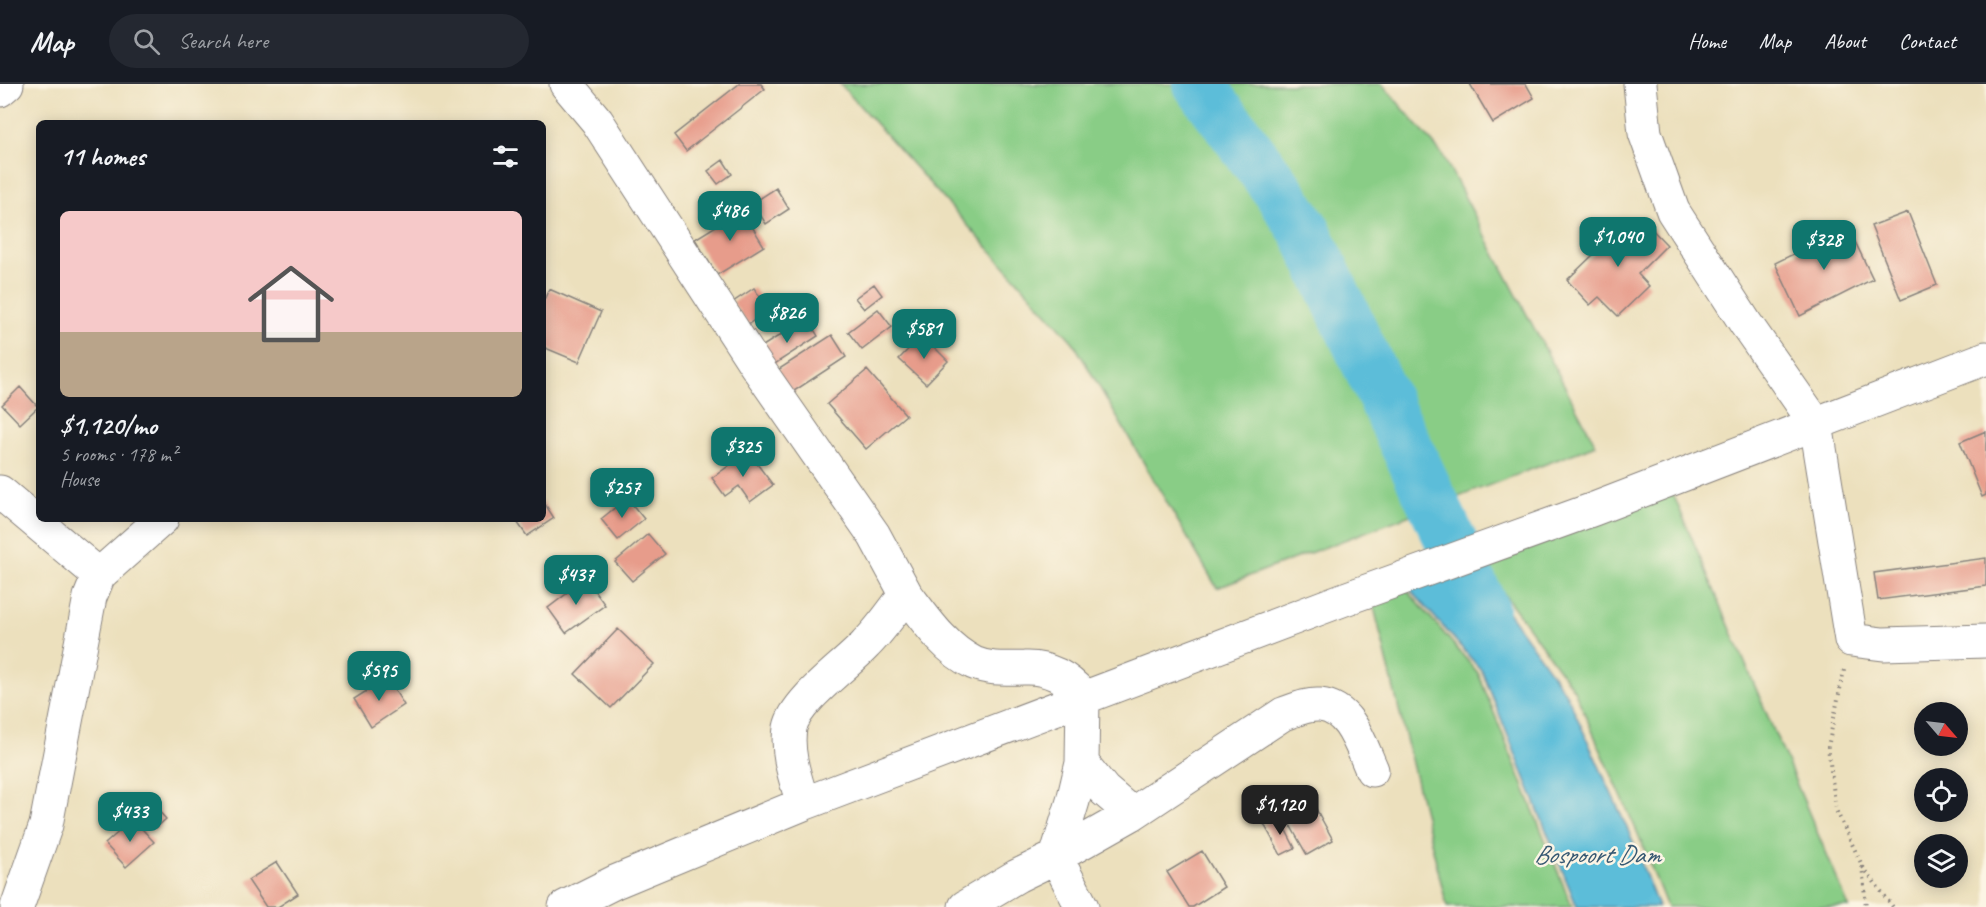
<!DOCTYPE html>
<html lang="en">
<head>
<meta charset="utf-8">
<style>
  :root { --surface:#171b24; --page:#242831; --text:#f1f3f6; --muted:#9ea1a6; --line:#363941; --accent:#0f766e }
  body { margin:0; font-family:Caveat,sans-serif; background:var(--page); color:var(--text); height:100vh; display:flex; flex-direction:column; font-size:22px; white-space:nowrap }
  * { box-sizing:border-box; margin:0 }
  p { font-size:20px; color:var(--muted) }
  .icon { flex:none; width:33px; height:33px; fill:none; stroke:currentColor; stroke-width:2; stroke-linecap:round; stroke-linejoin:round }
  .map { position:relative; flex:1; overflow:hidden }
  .panel { position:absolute; left:36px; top:36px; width:510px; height:402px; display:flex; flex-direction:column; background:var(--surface); border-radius:9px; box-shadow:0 3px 15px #0003 }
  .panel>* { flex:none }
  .needle { width:39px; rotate:118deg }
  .tools { position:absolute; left:1914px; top:618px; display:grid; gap:12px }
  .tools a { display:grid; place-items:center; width:54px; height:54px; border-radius:50%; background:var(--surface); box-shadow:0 3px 15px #0003; font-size:30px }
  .price { position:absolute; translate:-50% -51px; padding:0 14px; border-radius:12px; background:var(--accent); color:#fff; font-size:20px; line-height:39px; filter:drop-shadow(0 2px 3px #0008) }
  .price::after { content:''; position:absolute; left:50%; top:36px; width:18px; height:14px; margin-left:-9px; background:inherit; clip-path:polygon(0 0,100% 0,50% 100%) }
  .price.selected { background:#222; color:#fff }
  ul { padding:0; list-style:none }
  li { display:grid; align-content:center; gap:12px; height:318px; padding:0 24px }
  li+li { border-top:2px solid var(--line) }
  li span { display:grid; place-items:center; height:186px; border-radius:9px; color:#555 }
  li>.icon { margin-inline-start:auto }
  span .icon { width:108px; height:108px; fill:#fffc; stroke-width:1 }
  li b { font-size:26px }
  h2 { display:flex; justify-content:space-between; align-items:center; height:72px; padding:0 24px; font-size:26px }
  header { display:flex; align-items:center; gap:36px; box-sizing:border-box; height:84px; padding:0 30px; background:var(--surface); border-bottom:2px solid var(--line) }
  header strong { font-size:28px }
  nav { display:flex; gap:33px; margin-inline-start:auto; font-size:21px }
  .search { width:420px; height:54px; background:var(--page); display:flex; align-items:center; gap:15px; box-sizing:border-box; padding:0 21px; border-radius:33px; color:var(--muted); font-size:22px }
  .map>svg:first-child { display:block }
</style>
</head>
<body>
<header>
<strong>Map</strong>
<div class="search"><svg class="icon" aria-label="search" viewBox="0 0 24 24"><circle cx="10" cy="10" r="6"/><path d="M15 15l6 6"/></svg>Search here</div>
<nav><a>Home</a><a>Map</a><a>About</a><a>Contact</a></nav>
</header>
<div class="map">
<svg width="1986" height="823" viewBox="0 0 1986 823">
  <rect width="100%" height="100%" fill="#fcf5e5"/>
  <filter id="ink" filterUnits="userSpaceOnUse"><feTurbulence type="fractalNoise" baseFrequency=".0167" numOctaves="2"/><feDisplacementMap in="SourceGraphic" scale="12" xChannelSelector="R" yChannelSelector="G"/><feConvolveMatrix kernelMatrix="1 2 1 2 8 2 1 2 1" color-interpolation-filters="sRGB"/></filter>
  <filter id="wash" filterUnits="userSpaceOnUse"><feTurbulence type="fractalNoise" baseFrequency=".008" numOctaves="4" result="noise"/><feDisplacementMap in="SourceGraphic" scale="24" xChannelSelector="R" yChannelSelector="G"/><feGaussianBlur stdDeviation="1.35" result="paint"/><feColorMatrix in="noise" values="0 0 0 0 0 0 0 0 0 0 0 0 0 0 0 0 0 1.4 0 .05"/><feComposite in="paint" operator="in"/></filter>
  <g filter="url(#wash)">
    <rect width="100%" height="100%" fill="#ece0bd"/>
    <path fill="#89cd86" stroke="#567860" stroke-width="1.5" d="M840,0H1382L1442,70L1596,361L1217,504L1073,258Z
      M1671,405L1849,823H1667L1638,750L1574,606L1481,478Z
      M1407,506L1478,589L1572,823H1447L1373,519Z"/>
    <path fill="#5bbdd9" stroke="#3e708a" stroke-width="1.5" d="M1474,480L1567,611L1632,755L1658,823H1577L1482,587L1410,505Z"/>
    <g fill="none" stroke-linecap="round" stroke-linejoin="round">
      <path stroke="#5bbdd9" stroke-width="52" d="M1199,0L1278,106L1305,147L1483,525"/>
    </g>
    <g id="blocks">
      <path fill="#e79c8b" d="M739,0H761L765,5L686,67L674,51Z
        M1470,0H1526L1534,14L1493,39Z
        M723,76L732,90L718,100L708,87Z
        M776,104L789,125L766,140L753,119Z
        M742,126L764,162L717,191L695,155Z
        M1908,128L1937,201L1901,216L1871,142Z
        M1644,137L1667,161L1638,190L1649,202L1618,232L1599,213L1590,221L1567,196L1623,142L1631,150Z
        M1848,143L1873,195L1800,232L1775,179Z
        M874,200L882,211L864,225L855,214Z
        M754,204L769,226L747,241L733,218Z
        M549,205L601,228L579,278L543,263V218Z
        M878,225L892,243L862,266L848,248Z
        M807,234L818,252L767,285L755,267Z
        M832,251L846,273L785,313L770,291Z
        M922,251L948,277L926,300L899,275Z
        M867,286L906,331L866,365L827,320Z
        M20,303L38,323L20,340L2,321Z
        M1986,347V411L1982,413L1960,358Z
        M748,368L773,401L750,418L739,402L725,412L712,394Z
        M627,414L644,435L618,456L601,435Z
        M543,417L554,434L527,452L515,435H543Z
        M648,450L665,470L632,497L615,478Z
        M1986,474V502L1878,516L1874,489Z
        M586,495L605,521L566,549L548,524Z
        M618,545L654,580L611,624L575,590Z
        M387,594L404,621L371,643L354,615Z
        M154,722L166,735L156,744L145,732Z
        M1315,723L1333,756L1307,771L1285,732Z
        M1279,733L1295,764L1281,771L1264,740Z
        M133,735L154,758L126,783L105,760Z
        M1202,767L1224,803L1193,823H1189L1167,788Z
        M277,778L298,810L278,823H266L248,796Z"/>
    </g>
  </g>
  <g filter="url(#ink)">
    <use href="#blocks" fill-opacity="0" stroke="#87817c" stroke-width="1.5"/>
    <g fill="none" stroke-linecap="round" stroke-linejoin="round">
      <g stroke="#87817c" stroke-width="35">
        <path id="minor" d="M566,0L597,37L755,280L874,451L906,510C893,527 881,545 866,560C846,582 795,617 790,644C786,670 796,696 803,720
          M1640,0L1645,49L1673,127L1746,240L1816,340L1851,556L1883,560L1986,557
          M0,6L7,0
          M0,408L99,491
          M906,510C925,535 945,565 974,579C990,586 1007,584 1024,584C1050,583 1067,594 1083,612L1082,679L1073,717L1056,773L1017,792L965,823
          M1082,679L1104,706L1132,730
          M17,823L46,741L90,513L99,491L162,435
          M565,823L615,798L803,720L1342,516L1594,425L1986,274
          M1082,823L1056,773L1132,730L1283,630C1295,626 1307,620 1320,621C1351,624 1361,662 1372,686"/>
      </g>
      <path stroke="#87817c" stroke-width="4" stroke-dasharray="1.5 4.5" stroke-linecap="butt" d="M1844,586L1828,663L1836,726L1862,781L1866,823
        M1863,783L1893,823"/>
      <use href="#minor" stroke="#fff" stroke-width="33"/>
    </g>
  </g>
  <g text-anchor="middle" stroke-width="5" stroke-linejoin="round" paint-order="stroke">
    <g font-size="26" font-style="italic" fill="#365872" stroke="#fcf5e5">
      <text x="1597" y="779">Bospoort Dam</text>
    </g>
  </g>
</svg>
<div class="tools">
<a><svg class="needle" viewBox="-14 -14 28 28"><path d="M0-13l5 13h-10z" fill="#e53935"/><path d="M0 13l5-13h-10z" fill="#9ea1a6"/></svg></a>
<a><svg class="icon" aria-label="locate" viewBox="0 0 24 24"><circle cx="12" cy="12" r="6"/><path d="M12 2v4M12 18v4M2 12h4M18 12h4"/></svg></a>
<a><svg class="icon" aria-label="layers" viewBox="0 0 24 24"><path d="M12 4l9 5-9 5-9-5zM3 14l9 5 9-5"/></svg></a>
</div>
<b class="price" style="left:730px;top:158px">$486</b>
<b class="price" style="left:1618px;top:184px">$1,040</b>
<b class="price" style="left:1824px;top:187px">$328</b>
<b class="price" style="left:787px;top:260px">$826</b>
<b class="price" style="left:924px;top:276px">$581</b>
<b class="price" style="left:743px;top:394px">$325</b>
<b class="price" style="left:622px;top:435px">$257</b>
<b class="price" style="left:576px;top:522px">$437</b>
<b class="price" style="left:379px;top:618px">$595</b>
<b class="price selected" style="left:1280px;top:752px">$1,120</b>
<b class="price" style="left:130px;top:759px">$433</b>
<section class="panel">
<h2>11 homes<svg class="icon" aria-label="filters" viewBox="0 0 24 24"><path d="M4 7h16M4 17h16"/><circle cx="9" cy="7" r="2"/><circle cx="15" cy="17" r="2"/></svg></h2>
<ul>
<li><span style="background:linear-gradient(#f6c9c9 65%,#b9a48a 0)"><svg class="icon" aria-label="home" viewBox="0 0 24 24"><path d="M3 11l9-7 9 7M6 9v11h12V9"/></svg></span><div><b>$1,120/mo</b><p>5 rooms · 178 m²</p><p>House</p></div></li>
</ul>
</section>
</div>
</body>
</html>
